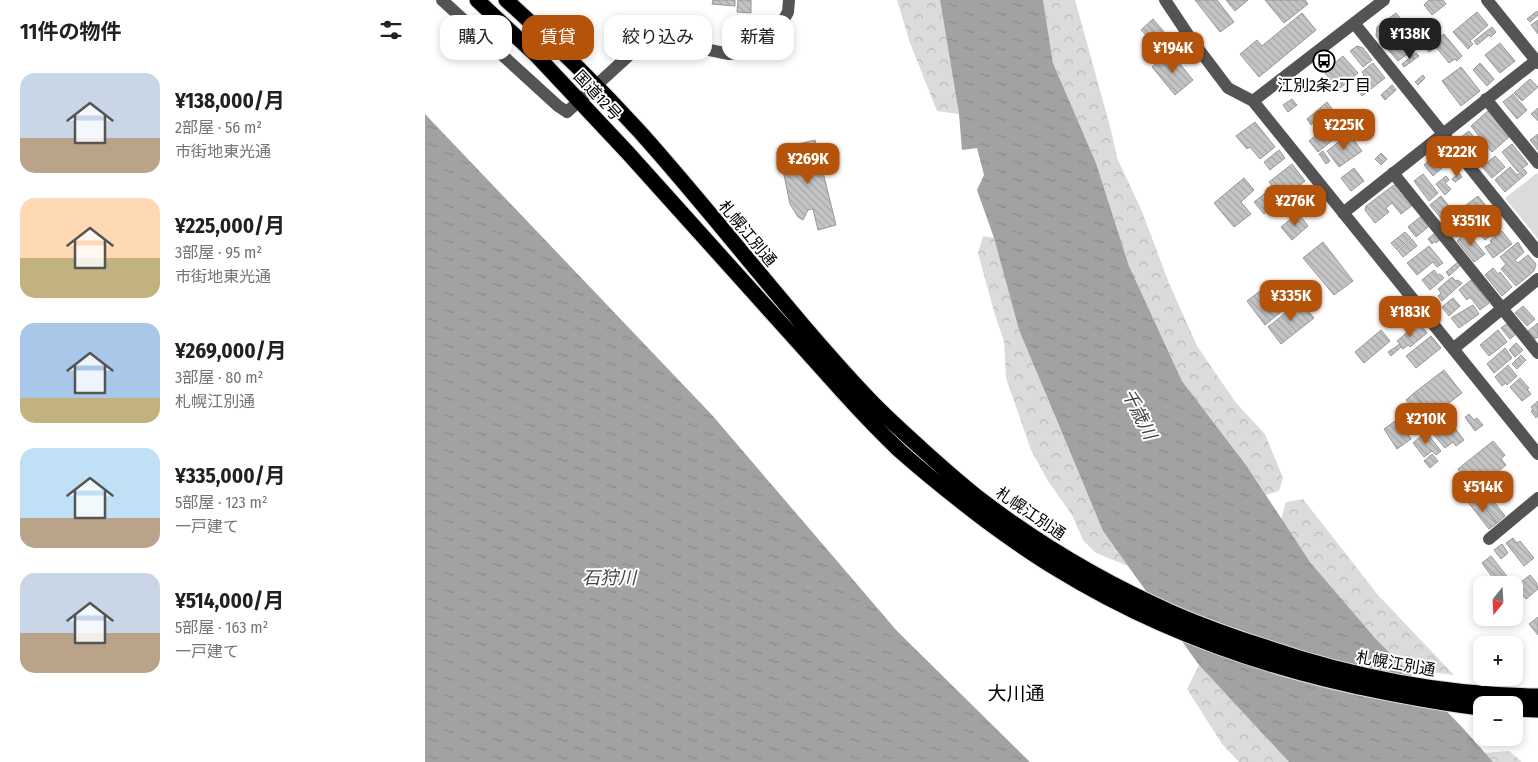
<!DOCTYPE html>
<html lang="ja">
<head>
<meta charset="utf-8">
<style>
  :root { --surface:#fff; --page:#f6f6f6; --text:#202124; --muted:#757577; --accent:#b45309 }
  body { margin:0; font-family:"Fira Sans Condensed","Noto Sans JP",sans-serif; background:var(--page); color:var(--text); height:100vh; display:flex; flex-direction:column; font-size:19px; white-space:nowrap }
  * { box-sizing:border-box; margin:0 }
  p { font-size:16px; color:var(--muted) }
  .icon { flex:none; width:28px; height:28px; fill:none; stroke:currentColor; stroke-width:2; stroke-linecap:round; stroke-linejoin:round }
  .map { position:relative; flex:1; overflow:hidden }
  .details { display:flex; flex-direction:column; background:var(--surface); width:425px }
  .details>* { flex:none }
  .hud { position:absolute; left:15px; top:15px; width:475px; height:45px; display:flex; gap:10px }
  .needle { width:32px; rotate:198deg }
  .fabs { position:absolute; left:1048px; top:576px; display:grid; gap:10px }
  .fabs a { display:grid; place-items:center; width:50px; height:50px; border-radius:10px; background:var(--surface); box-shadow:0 2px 8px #0003; font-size:25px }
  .price { position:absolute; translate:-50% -42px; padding:0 11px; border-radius:10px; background:var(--accent); color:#fff; font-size:16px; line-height:32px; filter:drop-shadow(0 1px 2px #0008) }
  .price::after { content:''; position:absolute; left:50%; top:30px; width:15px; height:11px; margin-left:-8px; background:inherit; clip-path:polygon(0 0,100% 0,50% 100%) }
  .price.on { background:#222; color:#fff }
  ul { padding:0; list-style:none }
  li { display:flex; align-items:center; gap:15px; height:125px; padding:0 20px }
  li span { display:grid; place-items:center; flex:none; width:140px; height:100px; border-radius:15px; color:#555 }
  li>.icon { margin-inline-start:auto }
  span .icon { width:60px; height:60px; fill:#fffc; stroke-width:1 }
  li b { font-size:21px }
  h2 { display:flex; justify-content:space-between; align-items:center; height:60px; padding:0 20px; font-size:21px }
  .tag { padding:0 18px; border-radius:15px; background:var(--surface); box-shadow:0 2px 8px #0003; font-size:18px; line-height:45px }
  .tag.on { background:var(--accent); color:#fff }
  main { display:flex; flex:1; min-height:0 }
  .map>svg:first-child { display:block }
</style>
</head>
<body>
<main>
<section class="details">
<h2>11件の物件<svg class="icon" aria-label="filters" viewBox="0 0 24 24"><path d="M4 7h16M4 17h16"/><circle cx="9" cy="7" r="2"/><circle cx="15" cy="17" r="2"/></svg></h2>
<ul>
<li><span style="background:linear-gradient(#c9d6e8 65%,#b9a48a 0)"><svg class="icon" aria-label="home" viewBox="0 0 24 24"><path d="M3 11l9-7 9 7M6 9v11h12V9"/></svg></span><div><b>¥138,000/月</b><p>2部屋 · 56 m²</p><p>市街地東光通</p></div></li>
<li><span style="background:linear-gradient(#ffd9b3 60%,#c2b280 0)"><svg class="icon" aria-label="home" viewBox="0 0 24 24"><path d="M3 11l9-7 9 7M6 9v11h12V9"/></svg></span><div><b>¥225,000/月</b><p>3部屋 · 95 m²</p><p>市街地東光通</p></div></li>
<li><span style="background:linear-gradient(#a9c7e8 75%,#c2b280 0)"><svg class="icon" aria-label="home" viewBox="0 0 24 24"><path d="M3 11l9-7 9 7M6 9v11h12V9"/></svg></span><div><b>¥269,000/月</b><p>3部屋 · 80 m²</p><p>札幌江別通</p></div></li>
<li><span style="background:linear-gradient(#bfe0f5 70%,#b9a48a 0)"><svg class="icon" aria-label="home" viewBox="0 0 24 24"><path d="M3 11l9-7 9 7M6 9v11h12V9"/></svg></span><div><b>¥335,000/月</b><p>5部屋 · 123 m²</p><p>一戸建て</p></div></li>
<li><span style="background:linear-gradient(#c9d6e8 60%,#b9a48a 0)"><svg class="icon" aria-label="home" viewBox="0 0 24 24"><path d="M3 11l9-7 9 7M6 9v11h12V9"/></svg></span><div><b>¥514,000/月</b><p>5部屋 · 163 m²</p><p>一戸建て</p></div></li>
</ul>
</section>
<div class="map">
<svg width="1113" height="762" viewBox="0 0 1113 762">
  <defs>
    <pattern id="forest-crowns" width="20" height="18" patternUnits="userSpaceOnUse" patternTransform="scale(1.25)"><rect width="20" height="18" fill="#dbdbdb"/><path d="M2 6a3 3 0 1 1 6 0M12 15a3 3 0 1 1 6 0" fill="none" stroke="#bababa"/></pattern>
    <pattern id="water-ripples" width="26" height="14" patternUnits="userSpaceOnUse" patternTransform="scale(1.25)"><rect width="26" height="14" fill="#a2a2a2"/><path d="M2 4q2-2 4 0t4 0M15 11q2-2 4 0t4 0" fill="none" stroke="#8a8a8a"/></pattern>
    <pattern id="building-back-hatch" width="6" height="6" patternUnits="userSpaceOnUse" patternTransform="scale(1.25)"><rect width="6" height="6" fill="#c4c4c4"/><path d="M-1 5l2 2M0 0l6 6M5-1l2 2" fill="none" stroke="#a7a7a7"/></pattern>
  </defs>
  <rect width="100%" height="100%" fill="#fff"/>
  <path fill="url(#forest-crowns)" d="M472,0H515L534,114L512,111L485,43Z
    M618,0H650L686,130L692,158L716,209L744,283L772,346L811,403L840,434L858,478L854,491L841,495L821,465L757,381L704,266L671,163L628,63Z
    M558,236L569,238L594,330L632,422L678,531L703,566L671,553L658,540L647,515L623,481L606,450L581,378L579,341L570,315L553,253Z
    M878,499L953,595L1029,675L980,669L950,638L885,562L856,519L861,502Z
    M774,665L864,762H814L797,744L762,689Z
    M1084,751L1097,762H1068L1059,753Z"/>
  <path fill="#dbdbdb" d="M1112,173L1113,174V239L1080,198Z"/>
  <path fill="url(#water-ripples)" d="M515,0H618L628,63L671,163L704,266L757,381L821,465L885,562L950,638L1036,726L1068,762H864L774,665L678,531L594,330L569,238L552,190L559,175L552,148L537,150L534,114Z
    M0,114L287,415L472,631L605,762H0Z"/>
  <path fill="url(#building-back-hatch)" stroke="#989898" d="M288,0H310V6L287,4Z
    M313,0H326V13L312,12Z
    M770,0H792L809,22L795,32Z
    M801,0H823L810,11Z
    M840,0H880L883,4L859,23Z
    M1004,0H1018L1021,4L1007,15L999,5Z
    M1112,11L1113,15L1105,22L1102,19Z
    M1052,12L1063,25L1045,41L1048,44L1043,49L1028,32Z
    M877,13L891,30L834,77L815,54L832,40L837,46Z
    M971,13L985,30L995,24L1009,41L1019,34L1037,56L1032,61L1030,59L1024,63L1011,47L1004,52L994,41L987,47L983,44L979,47L984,53L973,61L951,36L952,27Z
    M728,19L746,40L730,54L720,42L724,38L716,30Z
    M1113,20V34L1106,25Z
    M1067,27L1071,32L1066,37L1064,35L1052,45L1049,41Z
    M1075,43L1090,61L1075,73L1060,55Z
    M932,46L938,48L947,60L938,67L925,51Z
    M745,52L768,80L750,95L727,67Z
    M991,53L994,56L979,67L977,64Z
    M918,56L933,73L914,89L899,72Z
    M948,63L960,78L937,96L931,88L936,84L933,80L939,75L937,72Z
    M1055,63L1069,79L1062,86L1048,70Z
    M1036,67L1055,91L1036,106L1017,81Z
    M998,75L1000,78L993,85L990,82Z
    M1105,79L1113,87L1097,101L1089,93Z
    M967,85L971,90L960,100L956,95Z
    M1088,94L1102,110L1092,119L1078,102Z
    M867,99L872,105L863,112L858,105Z
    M902,102L911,114L915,110L927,124L893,152L884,141L895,132L891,128L896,124L892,119L886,125L882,119Z
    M1113,108V121L1106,114Z
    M1063,111L1084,137L1067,152L1046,126Z
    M830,122L850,147L835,159L825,147L822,149L811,136Z
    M1044,131L1063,154L1055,160L1036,137Z
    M924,134L937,151L914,167L902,151Z
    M1113,134V150L1105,140Z
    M390,140L411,225L393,230L388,209L383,210L378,220L373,217L365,204L357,165L363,149L370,156H375L373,144Z
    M1087,144L1103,164L1093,172L1077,152Z
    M1018,149L1027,159L1008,176L999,165Z
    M854,150L860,158L845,170L839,162Z
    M898,151L905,161L901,164L894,154Z
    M956,153L962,159L956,165L950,159Z
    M1070,156L1080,167L1067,178L1057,167Z
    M867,164L880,181L839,214L829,202L848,187L844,182Z
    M1085,167L1092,175L1099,169L1102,173L1080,192L1070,180Z
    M929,168L939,181L926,191L916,178Z
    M1034,173L1037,177L1030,182L1027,179Z
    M998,174L1013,193L1004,201L989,181Z
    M1021,176L1024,180L1020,183L1026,189L1020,195L1011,184Z
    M819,178L829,190L816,202L826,214L809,227L789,203Z
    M880,185L900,209L892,216L879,200L864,213L857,204Z
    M969,185L975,186L989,204L976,214L967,203L961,208L964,212L950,223L940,210L941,206Z
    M1016,196L1027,210L1016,218L1005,205Z
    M1053,196L1065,211L1031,236L1020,221Z
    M873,213L883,226L867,240L856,227Z
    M995,217L1003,227L991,237L983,227Z
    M1067,218L1075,228L1060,240L1052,230L1058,225L1060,226Z
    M1077,231L1087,244L1068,258L1060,247L1067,243L1065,241Z
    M980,232L986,238L972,250L966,243Z
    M1011,232L1016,239L1011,243L1010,241L1007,244L1003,239Z
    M1042,232L1060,254L1049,262L1032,241Z
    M987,239L992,246L978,257L973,251Z
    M898,242L928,281L909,295L878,258Z
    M1093,242L1099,252L1090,260L1093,263L1103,255L1111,264L1109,271L1091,286L1076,269L1081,264L1075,257Z
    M1004,246L1018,263L1012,267L1008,262L992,275L982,263Z
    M1033,262L1036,265L1024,276L1021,272Z
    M1068,268L1073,274L1075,272L1087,287L1077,296L1060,275Z
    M1009,270L1013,275L1015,274L1019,278L1005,290L997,280Z
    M1027,277L1031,281L1033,280L1037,283L1017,301L1013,296L1016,293L1013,289Z
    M1046,280L1064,303L1055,310L1045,297L1042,300L1034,290Z
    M839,288L857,311L840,325L822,301Z
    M1028,298L1035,306L1024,316L1017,307Z
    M875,301L889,318L856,344L843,327Z
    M1048,305L1054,314L1034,328L1026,318Z
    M1098,306L1110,319L1102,326L1090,313Z
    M1083,323L1091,334L1085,339L1076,328Z
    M1113,323V337L1110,339L1103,331Z
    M992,324L994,327L996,325L1002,333L985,347L983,345L978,349L976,347L966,356L963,352L975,344L972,341Z
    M956,330L965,341L939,363L930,352Z
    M1073,330L1082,342L1064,356L1055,345Z
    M1006,336L1016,348L991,368L981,356Z
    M1091,343L1098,350L1090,357L1084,350Z
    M1080,348L1087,358L1069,373L1062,364Z
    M1096,355L1101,360L1092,369L1087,364Z
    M1083,365L1092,376L1082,385L1081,383L1077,386L1070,377Z
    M1019,370L1037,393L1007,416L989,393Z
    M1095,378L1104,388L1102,389L1106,394L1097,401L1085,387Z
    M989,393L1007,416L999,423L981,400Z
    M1113,401V416L1111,418L1106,411L1108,410L1106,407Z
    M1019,414L1039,440L1031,446L1028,442L1020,448L1002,427Z
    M1044,414L1049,420L1052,418L1058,425L1050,431L1040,417Z
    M973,419L986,439L972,449L959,429Z
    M1001,432L1016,451L1011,455L1007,451L999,457L988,443Z
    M1068,441L1080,455L1076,459L1081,465L1060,483L1054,475L1045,483L1033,469Z
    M1007,454L1013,461L1005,468L999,461Z
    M1036,486L1041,493L1037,497L1031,490Z
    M1060,490L1080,516L1072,523L1051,496Z
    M1051,496L1072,523L1064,529L1043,502Z
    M1088,538L1092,543L1095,541L1109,558L1099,566L1081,543Z
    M1077,544L1083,553L1076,559L1069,550Z
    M1066,556L1084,579L1076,585H1073L1057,563Z
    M1105,575L1111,582L1113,589L1101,599L1091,586Z
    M1089,588L1096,597L1089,603Z
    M1113,617V635L1104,624Z"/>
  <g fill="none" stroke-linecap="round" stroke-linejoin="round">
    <g stroke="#dbdbdb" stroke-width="17">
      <path id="highway" d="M52,0L112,56L203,153L417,391C436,412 455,432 475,451C502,475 531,498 560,520C583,537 607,554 632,569C733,631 847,671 963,693C994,699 1025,705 1056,708
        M81,0C128,42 173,86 215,132C293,219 363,313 443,398C461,417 480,434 499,451C519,469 538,486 559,502C617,546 682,584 748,613C778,626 809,637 840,647C928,677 1020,695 1113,696
        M1089,709L1113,710"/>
    </g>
    <path stroke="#545454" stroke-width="12" d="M17,0L133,106L142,112L211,49L227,44L250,43L304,54L329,51L349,37L363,12L364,0
      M740,0L766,39L803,88L828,101L959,0
      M1062,0L1113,63
      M929,23L1113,252
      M1061,99L1113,163
      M828,101L1113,454
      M968,173L1113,353
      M918,213L1113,59
      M1028,349L1113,279
      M1064,539L1113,498"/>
    <use href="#highway" stroke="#000" stroke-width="15"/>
  </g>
  <defs>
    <g id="bus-ring" transform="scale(1.125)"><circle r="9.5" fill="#fff" stroke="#000" stroke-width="1.5"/><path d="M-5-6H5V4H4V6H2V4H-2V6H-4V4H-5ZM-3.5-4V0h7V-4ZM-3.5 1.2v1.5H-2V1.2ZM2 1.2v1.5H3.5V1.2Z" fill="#000"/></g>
  </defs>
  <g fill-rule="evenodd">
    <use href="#bus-ring" x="899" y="61"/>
  </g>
  <g text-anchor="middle" stroke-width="4" stroke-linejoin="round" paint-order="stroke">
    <g font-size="16" fill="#000" stroke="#fff">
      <text x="899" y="91">江別2条2丁目</text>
    </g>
    <g font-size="16" fill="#000" stroke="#fff">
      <text transform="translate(173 95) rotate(47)" y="6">国道12号</text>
      <text transform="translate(323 233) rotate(50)" y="6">札幌江別通</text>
      <text transform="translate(606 513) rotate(34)" y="6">札幌江別通</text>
      <text transform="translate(971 663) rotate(10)" y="6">札幌江別通</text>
    </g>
    <g font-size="18" font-style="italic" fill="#434343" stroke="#fff">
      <text transform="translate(714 414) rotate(63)" y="6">千歳川</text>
      <text x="184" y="584">石狩川</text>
    </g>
    <g font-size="19" fill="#000" stroke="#fff">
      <text x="591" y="700">大川通</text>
    </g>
  </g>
</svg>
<div class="fabs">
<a><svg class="needle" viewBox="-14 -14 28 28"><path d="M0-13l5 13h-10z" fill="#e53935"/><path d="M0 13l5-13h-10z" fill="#757577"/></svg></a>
<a>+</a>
<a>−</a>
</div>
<b class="price on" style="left:985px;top:60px">¥138K</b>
<b class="price" style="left:748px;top:74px">¥194K</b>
<b class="price" style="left:919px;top:151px">¥225K</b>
<b class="price" style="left:1032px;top:178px">¥222K</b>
<b class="price" style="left:383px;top:185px">¥269K</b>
<b class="price" style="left:870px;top:227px">¥276K</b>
<b class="price" style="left:1046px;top:247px">¥351K</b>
<b class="price" style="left:866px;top:322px">¥335K</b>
<b class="price" style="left:985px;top:338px">¥183K</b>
<b class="price" style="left:1001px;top:445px">¥210K</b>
<b class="price" style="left:1058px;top:513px">¥514K</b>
<div class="hud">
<a class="tag">購入</a>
<a class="tag on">賃貸</a>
<a class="tag">絞り込み</a>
<a class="tag">新着</a>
</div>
</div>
</main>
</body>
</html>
